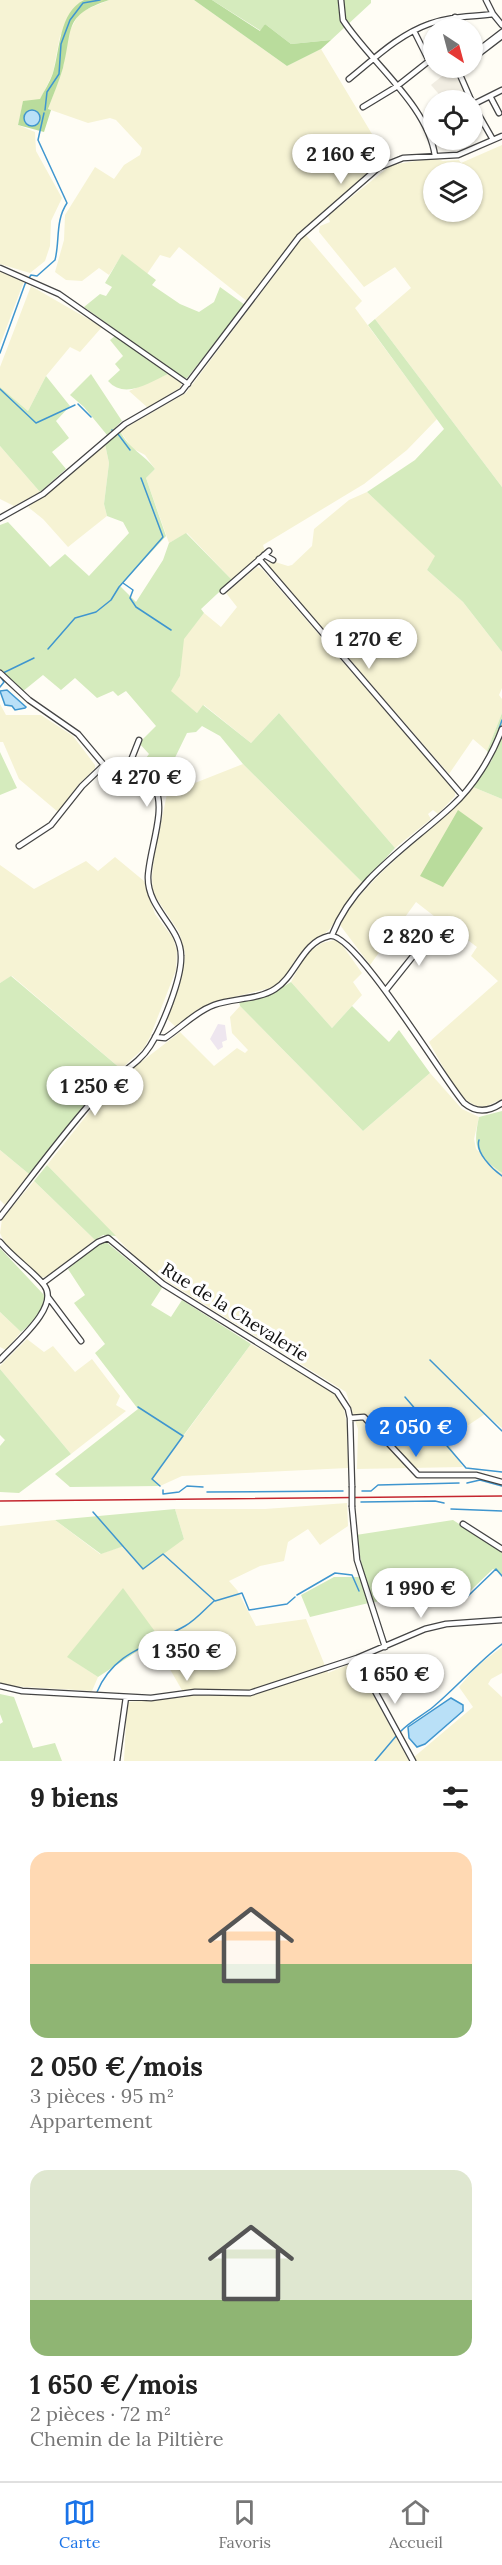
<!DOCTYPE html>
<html lang="fr">
<head>
<meta charset="utf-8">
<style>
  :root { --surface:#fff; --page:#f6f6f6; --text:#222; --muted:#767676; --line:#e0e0e0; --accent:#1a73e8 }
  body { margin:0; font-family:Lora,serif; background:var(--page); color:var(--text); height:100vh; display:flex; flex-direction:column; font-size:22px; white-space:nowrap }
  * { box-sizing:border-box; margin:0 }
  p { font-size:20px; color:var(--muted) }
  .icon { flex:none; width:33px; height:33px; fill:none; stroke:currentColor; stroke-width:2; stroke-linecap:round; stroke-linejoin:round }
  .map { position:relative; height:1761px; overflow:hidden }
  .sheet { display:flex; flex-direction:column; background:var(--surface); flex:1 }
  .sheet>* { flex:none }
  .needle { width:39px; rotate:144deg }
  .tools { position:absolute; left:423px; top:18px; display:grid; gap:12px }
  .tools a { display:grid; place-items:center; width:60px; height:60px; border-radius:50%; background:var(--surface); box-shadow:0 2px 4px #0004; font-size:30px }
  .price { position:absolute; translate:-50% -51px; padding:0 14px; border-radius:21px; background:#fff; color:#222; font-size:20px; line-height:39px; filter:drop-shadow(0 2px 3px #0008) }
  .price::after { content:''; position:absolute; left:50%; top:36px; width:18px; height:14px; margin-left:-9px; background:inherit; clip-path:polygon(0 0,100% 0,50% 100%) }
  .price.active { background:var(--accent); color:#fff }
  ul { padding:0; list-style:none }
  li { display:grid; align-content:center; gap:12px; height:318px; padding:0 30px }
  li span { display:grid; place-items:center; height:186px; border-radius:18px; color:#555 }
  li>.icon { margin-inline-start:auto }
  span .icon { width:108px; height:108px; fill:#fffc; stroke-width:1 }
  li b { font-size:26px }
  h2 { display:flex; justify-content:space-between; align-items:center; height:72px; padding:0 30px; font-size:26px }
  .tabs { display:flex; justify-content:space-around; align-items:center; height:84px; border-top:2px solid var(--line); background:var(--surface); font-size:16px; color:var(--muted) }
  .tabs a { display:grid; justify-items:center; gap:3px }
  .tabs .active { color:var(--accent) }
  .map>svg:first-child { display:block }
</style>
</head>
<body>
<div class="map">
<svg width="502" height="1761" viewBox="0 0 502 1761">
  <rect width="100%" height="100%" fill="#fffdf5"/>
  <path fill="#eee6ef" d="M218,1024L225,1025L227,1040L222,1042L223,1047L218,1050L210,1039Z"/>
  <path fill="#f6f3d4" fill-rule="evenodd" d="M0,0H84L60,36L53,73L40,100L23,102L18,125L35,132L36,151L62,198L51,221L50,246L45,261L30,273L0,264Z
    M109,0H194L287,66L321,49L387,159L303,229L248,302L179,247L170,258L160,255L147,274L122,255L109,275L99,268L82,281L66,280L55,272L64,240L65,215L95,167L114,179L124,165L140,155L142,148L116,120L110,118L88,123L48,109L63,68L68,34L80,12Z
    M502,145V487L375,319L411,288L395,267L364,287L319,232L320,226L330,222L328,216L391,165L434,158L443,161L459,160L461,163ZM434,172H472V212H434Z
    M305,234L362,301L355,308L437,419L407,450L364,484L263,545L265,551L232,580L187,533L169,543L146,478L155,469L145,455L132,448L120,431L186,393Z
    M0,271L24,281L0,345Z
    M31,286L102,327L80,352L70,347L46,376L28,411L0,387V367Z
    M168,374L181,383V387L148,408L129,391Z
    M105,444L109,463L104,504L107,516L68,547L43,519L28,507Z
    M0,446L40,492L14,506L0,499Z
    M367,492L436,556L427,570L463,602L502,652V688L499,695L502,699V713L487,751L473,739L449,774L268,565L272,561L288,566L292,565L312,546L314,529L349,500Z
    M257,567L262,569L455,791V796L438,814L433,810L428,814L431,819L395,848L279,713L251,743L204,705L197,713L170,691L180,676L183,639L204,613L221,627L237,607L226,593Z
    M0,704L6,715H41L73,736L95,765V769L79,784L58,812L19,779L3,742H0Z
    M243,764L363,883L329,930L297,957L285,977L274,987L214,1002L198,1009L176,1027L166,1018L184,965L185,953L179,932L153,893L152,877L154,856L167,794Z
    M473,787L502,799V1099L487,1106L478,1107L466,1100L452,1083L429,1042L498,981L471,956L477,947L465,938L462,943L427,945L431,933L427,923L434,916L416,902L370,965L340,925L352,904L379,875Z
    M115,857L144,881L155,914L173,938L177,951L176,970L150,1037L144,1048L121,1069L12,976L0,983V865L34,889L86,861L98,871Z
    M335,940L340,942L362,973L353,982L362,995L332,1028L291,982L306,954L322,943Z
    M240,1006L363,1131L430,1073L462,1109L479,1117L474,1139L476,1149L502,1173V1428L485,1414L446,1440L463,1467L357,1469L358,1429L346,1392L171,1284L139,1261L47,1165L110,1086L180,1032L214,1066L237,1048L245,1053L248,1050L232,1033L230,1017Z
    M0,1150L29,1174L5,1205L0,1200Z
    M34,1181L95,1240L48,1276L41,1278L6,1246L0,1233L2,1219Z
    M0,1312L21,1332L6,1350L0,1347Z
    M27,1339L44,1352L53,1346L75,1372L92,1359L120,1396L116,1405L126,1411L71,1454L0,1369V1366Z
    M251,1344L335,1392L343,1404L347,1425L348,1468L182,1476L160,1486L152,1479Z
    M347,1503L348,1526L320,1545L308,1529L288,1542L284,1561L260,1566L229,1581L237,1590L256,1626L306,1619L328,1673L352,1663L358,1667L409,1761H124L127,1702L186,1697L153,1640L159,1637L68,1657L98,1677L92,1691L9,1686L0,1683V1526L55,1520L100,1554L123,1546L184,1539L175,1509H265Z
    M502,1647V1673L491,1679L488,1684L502,1697V1761H416L414,1757L473,1707L459,1687L477,1666Z"/>
  <path fill="#d5ebbd" d="M212,0H371V3L331,40L291,44L265,24L261,31Z
    M122,254L156,280L152,285L180,304L199,312L214,302L220,287L245,305L187,378H183L84,307L100,294L106,296L112,287L105,283Z
    M375,319L502,487V652L463,602L427,570L435,556L367,492L415,460L444,429L368,325Z
    M115,336L168,374C150,382 125,400 108,381L120,370L115,364L123,356L110,340Z
    M91,374L122,421L107,435L84,407L70,395Z
    M46,376L70,406L56,421L69,438L52,452L66,469L40,492L0,446V387L28,411Z
    M120,431C129,449 144,454 155,469L146,478L166,536L120,586L136,602L163,560L169,543L186,533L232,580L201,609L204,613L184,639L180,676L171,691L197,713L203,705L251,743L279,713L395,848L363,883L243,764L220,736L202,726L196,732L187,733L169,770L173,774L167,786L160,785L136,772L149,754L139,743L156,726L126,691L118,696L113,691L97,698L75,678L61,690L43,675L22,692L0,671V525L8,522L50,567L65,554L89,576L129,533L123,522L107,516L104,504L109,463L105,444Z
    M502,713V799L473,787L492,760L487,751Z
    M0,752L17,788L0,795Z
    M11,976L121,1069L101,1086L29,1174L0,1150V983Z
    M291,982L332,1028L352,1006L389,1042L399,1030L430,1073L363,1131L240,1006L239,1001L268,996Z
    M502,1111V1173C477,1154 472,1149 479,1117Z
    M47,1165L116,1236L103,1235L95,1240L34,1181Z
    M106,1242L162,1288L151,1305L171,1317L182,1300L251,1344L152,1478L160,1486L70,1487L55,1474L138,1409L95,1353L105,1344L74,1303L85,1295L68,1269L100,1243Z
    M0,1248L44,1295C45,1312 33,1322 21,1332L0,1312Z
    M0,1369L71,1454L19,1493L0,1492V1446L5,1440L0,1435Z
    M175,1509L184,1539L143,1569L124,1546L101,1554L55,1520Z
    M453,1520L502,1552V1575L493,1569L467,1594L373,1602L310,1617L301,1595L334,1577H364L356,1535Z
    M123,1588L159,1637L98,1677L67,1657Z
    M0,1694L14,1697L33,1748L55,1743L62,1761H0V1724L3,1722L0,1714Z"/>
  <path fill="#b9dc9c" d="M84,0H109C63,15 73,29 63,68C59,82 53,95 48,109L51,110L44,132L18,125L23,101L40,99C44,91 50,82 53,73C60,50 59,12 84,0Z
    M194,0H212L260,31L265,24L291,44L331,40L321,49L287,66Z
    M458,810L483,828L443,887L420,876Z"/>
  <path fill="#f1ede2" d="M452,68L465,92L449,100H444L431,85Z"/>
  <path fill="#b9e0f7" stroke="#3f96cf" stroke-width="1.5" d="M24 118a8 8 0 1 1 16 0a8 8 0 1 1-16 0Z
    M7,690L26,707L25,708L15,710L12,706L5,705L0,691Z
    M451,1698L463,1705V1711L425,1744L417,1747L409,1738L408,1727Z"/>
  <g fill="none" stroke-linecap="round" stroke-linejoin="round">
    <path stroke="#3f96cf" stroke-width="1.5" d="M45,110L47,92L59,74L61,44L70,20L83,3L100,0
      M0,353L25,284L31,275L37,276L55,260C60,241 55,221 67,203L38,140L44,113
      M0,389L36,423L75,405
      M78,404L91,417
      M112,430L113,431
      M118,434L130,450
      M123,583L133,590L130,598L136,607L171,630
      M48,649L75,618L96,612L111,600L119,587L163,537L141,478
      M3,673L34,658
      M0,676L4,682L0,687
      M499,729L502,720
      M479,1140C475,1152 492,1169 502,1176
      M430,1360L502,1431
      M405,1397L466,1468L502,1472
      M138,1407L183,1436L152,1479L160,1486
      M467,1483L480,1480L502,1486
      M163,1490V1494L179,1492L187,1486L203,1487
      M362,1491H371L378,1485L459,1483
      M207,1492L343,1491
      M361,1502L435,1501L444,1503
      M451,1509L502,1511
      M93,1512L143,1569L163,1554L215,1601L242,1593L249,1610L287,1604L295,1597
      M373,1587H378L383,1599L468,1596L496,1569L502,1576
      M297,1595L335,1573L352,1575L359,1591
      M97,1692C114,1651 150,1646 185,1626C196,1620 205,1609 214,1601
      M98,1697L108,1698
      M400,1732C410,1721 422,1716 433,1707C457,1687 477,1663 502,1644
      M375,1761L397,1735"/>
    <g stroke="#444" stroke-width="7">
      <path id="minor" d="M341,0L343,20C370,62 428,105 435,156
        M486,0L493,14
        M455,17L457,28
        M414,31L429,61
        M472,38L480,50
        M472,55L502,32
        M472,59L502,36
        M457,68L471,100
        M349,79C374,59 398,35 429,24C450,16 472,17 493,14L502,25
        M490,96L499,113
        M472,103L492,138
        M472,105L502,90
        M363,107L396,87L434,57
        M0,268L59,294L188,384
        M0,518L43,494L125,424L182,391L299,237L378,168L403,158L458,155L502,136
        M264,555L273,560
        M259,559L462,795
        M223,591L269,551
        M0,673L29,700L78,734L104,765L139,776L155,789C167,809 148,854 148,878C148,910 181,927 181,956C182,979 162,1027 150,1046C139,1064 117,1074 103,1089C66,1129 33,1175 0,1217
        M126,773L139,740
        M19,846L51,825L82,786L104,765
        M332,935C354,879 410,845 452,806C474,786 492,756 502,729
        M386,990L418,950L455,944L459,947
        M155,1037L165,1038C182,1027 195,1012 214,1005C233,998 258,1000 275,989C296,976 302,942 329,936C354,930 443,1079 464,1103C476,1113 489,1112 502,1103
        M0,1242C13,1258 32,1270 44,1285C61,1307 14,1344 0,1360
        M43,1283L98,1242L108,1238L163,1284L337,1392L348,1409L350,1418L352,1486
        M48,1297L81,1341
        M350,1418L364,1417L418,1475H476L502,1482
        M352,1507L357,1560L385,1647
        M463,1524L502,1549
        M357,1658L413,1761
        M0,1686L22,1691L151,1698L195,1692L250,1693L357,1658L425,1629L446,1624L502,1620
        M117,1761L126,1697"/>
    </g>
    <use href="#minor" stroke="#fff" stroke-width="4.5"/>
    <path stroke="#c4262e" stroke-width="1.5" d="M0,1501L502,1496"/>
    <g stroke="#444" stroke-width="7" stroke-linecap="butt">
      <path id="minor-bridge" d="M352,1486V1507"/>
    </g>
    <use href="#minor-bridge" stroke="#fff" stroke-width="4.5"/>
  </g>
  <g text-anchor="middle" stroke-width="6" stroke-linejoin="round" paint-order="stroke">
    <g font-size="18" fill="#111" stroke="#fff">
      <text transform="translate(235 1312) rotate(32)" y="6">Rue de la Chevalerie</text>
    </g>
  </g>
</svg>
<div class="tools">
<a><svg class="needle" viewBox="-14 -14 28 28"><path d="M0-13l5 13h-10z" fill="#e53935"/><path d="M0 13l5-13h-10z" fill="#767676"/></svg></a>
<a><svg class="icon" aria-label="locate" viewBox="0 0 24 24"><circle cx="12" cy="12" r="6"/><path d="M12 2v4M12 18v4M2 12h4M18 12h4"/></svg></a>
<a><svg class="icon" aria-label="layers" viewBox="0 0 24 24"><path d="M12 4l9 5-9 5-9-5zM3 14l9 5 9-5"/></svg></a>
</div>
<b class="price" style="left:341px;top:185px">2 160 €</b>
<b class="price" style="left:369px;top:670px">1 270 €</b>
<b class="price" style="left:147px;top:808px">4 270 €</b>
<b class="price" style="left:419px;top:967px">2 820 €</b>
<b class="price" style="left:95px;top:1117px">1 250 €</b>
<b class="price active" style="left:416px;top:1458px">2 050 €</b>
<b class="price" style="left:421px;top:1619px">1 990 €</b>
<b class="price" style="left:187px;top:1682px">1 350 €</b>
<b class="price" style="left:395px;top:1705px">1 650 €</b>
</div>
<section class="sheet">
<h2>9 biens<svg class="icon" aria-label="filters" viewBox="0 0 24 24"><path d="M4 7h16M4 17h16"/><circle cx="9" cy="7" r="2"/><circle cx="15" cy="17" r="2"/></svg></h2>
<ul>
<li><span style="background:linear-gradient(#ffd9b3 60%,#8fb573 0)"><svg class="icon" aria-label="home" viewBox="0 0 24 24"><path d="M3 11l9-7 9 7M6 9v11h12V9"/></svg></span><div><b>2 050 €/mois</b><p>3 pièces · 95 m²</p><p>Appartement</p></div></li>
<li><span style="background:linear-gradient(#dfe7d0 70%,#8fb573 0)"><svg class="icon" aria-label="home" viewBox="0 0 24 24"><path d="M3 11l9-7 9 7M6 9v11h12V9"/></svg></span><div><b>1 650 €/mois</b><p>2 pièces · 72 m²</p><p>Chemin de la Piltière</p></div></li>
</ul>
</section>
<nav class="tabs">
<a class="active"><svg class="icon" aria-label="map" viewBox="0 0 24 24"><path d="M3 6l6-2 6 2 6-2v14l-6 2-6-2-6 2zM9 4v14M15 6v14"/></svg>Carte</a>
<a><svg class="icon" aria-label="saved" viewBox="0 0 24 24"><path d="M7 4h10v16l-5-4-5 4z"/></svg>Favoris</a>
<a><svg class="icon" aria-label="home" viewBox="0 0 24 24"><path d="M3 11l9-7 9 7M6 9v11h12V9"/></svg>Accueil</a>
</nav>
</body>
</html>
